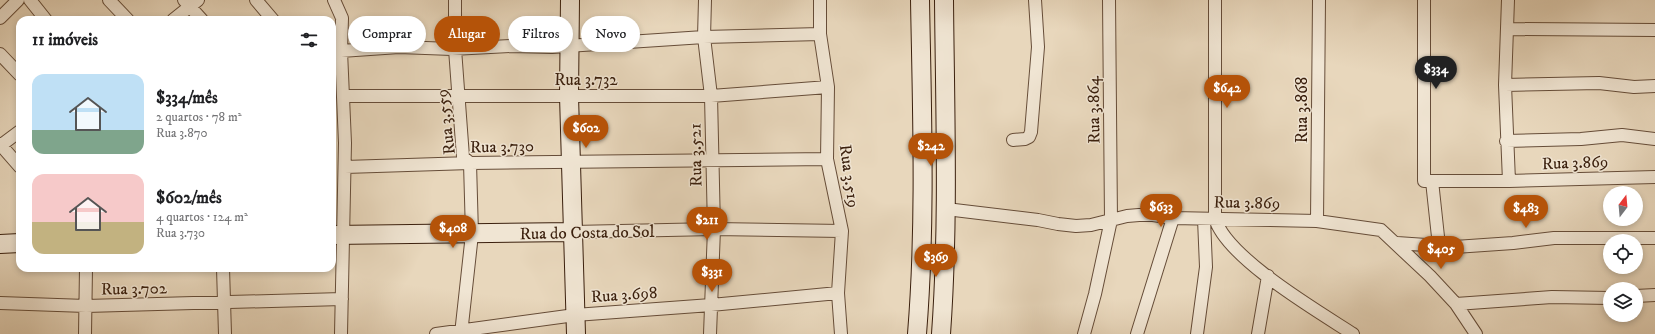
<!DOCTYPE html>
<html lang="pt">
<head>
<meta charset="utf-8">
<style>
  :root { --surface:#fff; --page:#f2f2f2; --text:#202124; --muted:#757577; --accent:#b45309 }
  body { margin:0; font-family:"IM FELL DW Pica",serif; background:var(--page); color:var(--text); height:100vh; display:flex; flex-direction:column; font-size:15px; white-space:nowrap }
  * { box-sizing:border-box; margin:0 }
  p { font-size:13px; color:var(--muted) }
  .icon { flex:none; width:22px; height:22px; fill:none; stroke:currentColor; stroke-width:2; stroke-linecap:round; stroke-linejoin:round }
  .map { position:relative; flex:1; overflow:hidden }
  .drawer { position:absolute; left:16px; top:16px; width:320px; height:256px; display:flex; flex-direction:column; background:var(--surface); border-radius:12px; box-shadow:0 2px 6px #0003 }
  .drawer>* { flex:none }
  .guide { position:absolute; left:348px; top:16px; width:380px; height:36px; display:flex; gap:8px }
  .needle { width:26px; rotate:16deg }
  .fabs { position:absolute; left:1603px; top:186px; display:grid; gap:8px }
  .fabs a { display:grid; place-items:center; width:40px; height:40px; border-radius:50%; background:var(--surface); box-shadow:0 2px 6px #0003; font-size:20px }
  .price { position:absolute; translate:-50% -34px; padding:0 9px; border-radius:14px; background:var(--accent); color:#fff; font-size:13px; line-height:26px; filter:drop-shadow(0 1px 2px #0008) }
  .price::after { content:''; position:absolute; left:50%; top:24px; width:12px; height:9px; margin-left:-6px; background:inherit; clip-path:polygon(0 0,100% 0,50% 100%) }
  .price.current { background:#222; color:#fff }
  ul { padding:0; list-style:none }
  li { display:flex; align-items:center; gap:12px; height:100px; padding:0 16px }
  li span { display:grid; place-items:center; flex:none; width:112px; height:80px; border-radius:12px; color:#555 }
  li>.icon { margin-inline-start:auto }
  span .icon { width:48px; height:48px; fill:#fffc; stroke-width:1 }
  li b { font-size:17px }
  h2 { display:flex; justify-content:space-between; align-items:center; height:48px; padding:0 16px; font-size:17px }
  .chip { padding:0 14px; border-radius:18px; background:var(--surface); box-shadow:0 2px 6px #0003; font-size:14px; line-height:36px }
  .chip.current { background:var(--accent); color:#fff }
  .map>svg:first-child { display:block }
</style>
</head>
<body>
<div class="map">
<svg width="1655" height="334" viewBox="0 0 1655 334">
  <rect width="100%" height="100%" fill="#e8d7bc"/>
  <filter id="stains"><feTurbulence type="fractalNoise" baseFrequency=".005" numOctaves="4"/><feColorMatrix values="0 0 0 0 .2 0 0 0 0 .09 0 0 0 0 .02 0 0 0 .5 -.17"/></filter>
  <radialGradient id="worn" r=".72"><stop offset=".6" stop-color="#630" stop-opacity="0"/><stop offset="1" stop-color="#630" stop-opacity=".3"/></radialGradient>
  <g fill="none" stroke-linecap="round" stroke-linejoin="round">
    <g stroke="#664d39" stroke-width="14">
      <path id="street" d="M30,0L46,20
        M109,0L128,20
        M184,0L202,20
        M256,0L273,20
        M334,0L342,18L341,51L345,143L341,334
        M455,0V49L463,157L470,163L472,234L461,334
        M705,0L704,37L711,96L714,229L710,334
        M820,0V34L828,87L827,159L842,231L838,293L841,334
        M1215,0V218C1225,257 1319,312 1353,334
        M1424,0V181H1509L1655,177
        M1508,0L1505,85L1509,181
        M0,18L18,0
        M173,20L198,0
        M1507,29L1655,30
        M341,51L399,47L452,49L512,46L552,47L704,37L820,34
        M0,54L20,75
        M1505,85L1599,83L1634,87L1655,86
        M343,96H711L828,87
        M1013,140L1025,139L1029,137L1031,132L1038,47L1035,0
        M1506,141L1581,139L1622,135L1655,139
        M0,144L20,167
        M0,146L20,131
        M345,167L470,163L827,159
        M1432,181L1439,246
        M946,209L1038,220L1058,224L1076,226L1091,225L1127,216L1139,215H1153L1173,218L1317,221L1381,230L1430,276L1456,304L1476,334
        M1317,221L1319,0
        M573,232L714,229L842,231
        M1397,243L1455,247L1513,243L1554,238H1655
        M223,268L225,334
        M1636,296L1655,295
        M0,303L86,306L342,299
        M1456,304L1552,297L1610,298
        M85,334L86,268
        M436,334L575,315L711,305L838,293
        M1084,334L1095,294L1111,220L1109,0
        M1137,334L1173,218
        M1197,334L1206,267L1204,219
        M1258,334L1268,276"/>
    </g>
    <g stroke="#3a1f0d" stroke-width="20">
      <path id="secondary" d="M570,0L569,96L576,334
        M332,235L573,232
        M0,244L20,243
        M917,334C926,223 922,111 920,0
        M941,334C949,223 945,111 944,0"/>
    </g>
    <use href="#street" stroke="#f0e5d3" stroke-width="12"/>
    <use href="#secondary" stroke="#f0e5d3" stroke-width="18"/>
  </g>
  <g text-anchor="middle" stroke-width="3" stroke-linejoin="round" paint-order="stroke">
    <g font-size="17" fill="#3a1f0d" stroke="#f0e5d3">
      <text x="586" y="85">Rua 3.732</text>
      <text transform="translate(1093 110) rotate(-91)" y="6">Rua 3.864</text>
      <text transform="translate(1301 110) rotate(-90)" y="6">Rua 3.868</text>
      <text transform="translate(445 122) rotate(-97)" y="6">Rua 3.559</text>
      <text transform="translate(502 146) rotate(-1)" y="6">Rua 3.730</text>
      <text transform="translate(695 155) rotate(-91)" y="6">Rua 3.521</text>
      <text transform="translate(1575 162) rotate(-2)" y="6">Rua 3.869</text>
      <text transform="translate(850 176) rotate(82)" y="6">Rua 3.519</text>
      <text transform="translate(1247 202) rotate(1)" y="6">Rua 3.869</text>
      <text transform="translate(587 232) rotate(-1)" y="6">Rua do Costa do Sol</text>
      <text transform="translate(134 288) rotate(-1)" y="6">Rua 3.702</text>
      <text transform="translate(624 294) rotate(-4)" y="6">Rua 3.698</text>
    </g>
  </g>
  <rect width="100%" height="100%" filter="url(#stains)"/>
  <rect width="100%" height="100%" fill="url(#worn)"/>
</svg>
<div class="fabs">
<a><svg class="needle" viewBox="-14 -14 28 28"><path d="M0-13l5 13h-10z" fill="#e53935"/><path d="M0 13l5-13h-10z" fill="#757577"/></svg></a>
<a><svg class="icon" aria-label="locate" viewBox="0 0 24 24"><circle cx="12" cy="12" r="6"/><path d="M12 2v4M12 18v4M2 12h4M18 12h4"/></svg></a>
<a><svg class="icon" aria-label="layers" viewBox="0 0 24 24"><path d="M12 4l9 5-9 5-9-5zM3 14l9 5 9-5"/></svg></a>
</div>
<b class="price current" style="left:1436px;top:90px">$334</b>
<b class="price" style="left:1227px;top:109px">$642</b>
<b class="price" style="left:586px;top:149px">$602</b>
<b class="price" style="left:931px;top:167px">$242</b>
<b class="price" style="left:1161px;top:228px">$633</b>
<b class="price" style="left:1526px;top:229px">$483</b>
<b class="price" style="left:707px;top:241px">$211</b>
<b class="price" style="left:453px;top:249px">$408</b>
<b class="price" style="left:1441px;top:270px">$405</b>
<b class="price" style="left:936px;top:278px">$369</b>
<b class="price" style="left:712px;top:293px">$331</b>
<div class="guide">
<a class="chip">Comprar</a>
<a class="chip current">Alugar</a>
<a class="chip">Filtros</a>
<a class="chip">Novo</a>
</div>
<section class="drawer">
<h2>11 imóveis<svg class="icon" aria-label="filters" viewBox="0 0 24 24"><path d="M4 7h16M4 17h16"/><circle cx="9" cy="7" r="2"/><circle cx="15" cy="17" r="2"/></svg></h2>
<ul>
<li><span style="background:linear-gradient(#bfe0f5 70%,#7fa58c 0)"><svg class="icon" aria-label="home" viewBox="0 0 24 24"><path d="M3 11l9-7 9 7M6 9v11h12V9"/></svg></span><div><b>$334/mês</b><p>2 quartos · 78 m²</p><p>Rua 3.870</p></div></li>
<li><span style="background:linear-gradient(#f6c9c9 60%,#c2b280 0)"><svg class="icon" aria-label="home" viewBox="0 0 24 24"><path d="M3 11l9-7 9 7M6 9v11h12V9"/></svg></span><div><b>$602/mês</b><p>4 quartos · 124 m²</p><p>Rua 3.730</p></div></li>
</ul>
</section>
</div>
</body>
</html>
